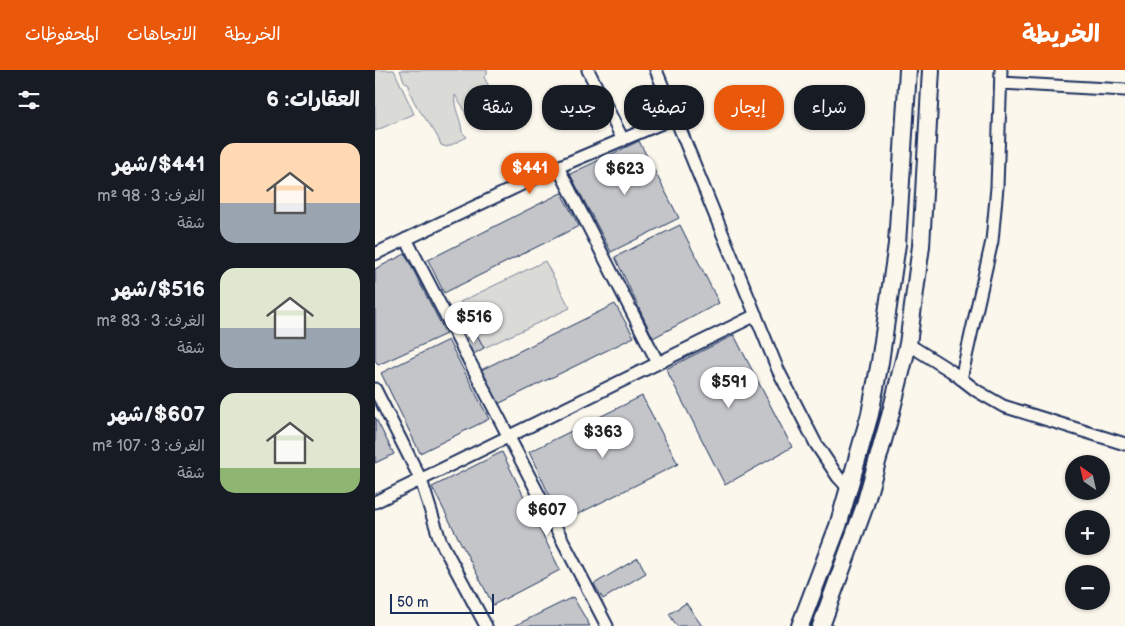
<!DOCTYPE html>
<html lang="ar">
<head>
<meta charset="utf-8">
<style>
  :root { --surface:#171b24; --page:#242831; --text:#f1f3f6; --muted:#9ea1a6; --accent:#ea580c }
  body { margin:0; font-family:"Balsamiq Sans","Playpen Sans Arabic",sans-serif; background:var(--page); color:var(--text); direction:rtl; height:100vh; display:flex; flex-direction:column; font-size:19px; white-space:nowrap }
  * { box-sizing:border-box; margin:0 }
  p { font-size:16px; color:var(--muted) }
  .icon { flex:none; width:28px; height:28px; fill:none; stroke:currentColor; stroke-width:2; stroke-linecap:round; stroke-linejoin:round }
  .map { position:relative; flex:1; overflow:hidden; direction:ltr }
  .panel { display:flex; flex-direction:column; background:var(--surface); width:375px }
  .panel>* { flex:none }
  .hud { position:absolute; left:15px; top:15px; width:475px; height:45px; direction:rtl; display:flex; gap:10px }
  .needle { width:32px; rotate:326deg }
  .tools { position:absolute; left:690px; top:385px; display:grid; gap:10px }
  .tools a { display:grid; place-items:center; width:45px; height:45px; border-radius:50%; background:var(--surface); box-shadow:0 1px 4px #0004; font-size:25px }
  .scale { position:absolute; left:15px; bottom:12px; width:104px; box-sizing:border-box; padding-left:5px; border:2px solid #1b2f5e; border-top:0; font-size:14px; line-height:18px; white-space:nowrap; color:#1b2f5e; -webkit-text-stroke:4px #fbf7ec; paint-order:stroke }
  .price { position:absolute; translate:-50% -42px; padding:0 11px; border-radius:18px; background:#fff; color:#222; font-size:16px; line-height:32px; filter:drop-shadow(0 1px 2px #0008) }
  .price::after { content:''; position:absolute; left:50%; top:30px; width:15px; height:11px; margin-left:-8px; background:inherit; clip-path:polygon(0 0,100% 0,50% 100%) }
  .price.current { background:var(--accent); color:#fff }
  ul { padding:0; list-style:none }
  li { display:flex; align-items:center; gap:15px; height:125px; padding:0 15px }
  li span { display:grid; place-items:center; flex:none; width:140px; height:100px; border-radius:15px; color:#555 }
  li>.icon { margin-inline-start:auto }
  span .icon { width:60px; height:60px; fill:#fffc; stroke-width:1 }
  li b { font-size:21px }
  h2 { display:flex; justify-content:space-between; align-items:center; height:60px; padding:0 15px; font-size:21px }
  .pill { padding:0 18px; border-radius:20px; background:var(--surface); box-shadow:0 1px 4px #0004; font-size:18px; line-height:45px }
  .pill.current { background:var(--accent); color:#fff }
  header { display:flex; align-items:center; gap:30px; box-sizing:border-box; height:70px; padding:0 25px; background:var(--accent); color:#fff }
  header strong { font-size:24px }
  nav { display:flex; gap:28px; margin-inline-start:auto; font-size:18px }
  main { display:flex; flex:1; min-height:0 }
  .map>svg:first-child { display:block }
</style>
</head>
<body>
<header>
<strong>الخريطة</strong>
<nav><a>الخريطة</a><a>الاتجاهات</a><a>المحفوظات</a></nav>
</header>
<main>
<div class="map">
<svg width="750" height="556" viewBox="0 0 750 556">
  <rect width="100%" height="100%" fill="#fbf7ec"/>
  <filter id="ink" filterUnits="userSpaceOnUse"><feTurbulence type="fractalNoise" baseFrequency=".02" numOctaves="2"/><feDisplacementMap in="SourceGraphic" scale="10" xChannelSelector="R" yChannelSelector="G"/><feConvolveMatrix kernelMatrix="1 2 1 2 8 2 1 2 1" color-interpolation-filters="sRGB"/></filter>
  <g filter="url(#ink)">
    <path fill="#dadad7" stroke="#7a849a" d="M0,0H19L39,44L0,61Z
      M25,0H112V4L109,7L122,32L91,45L88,37L80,25C78,39 86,47 87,62L92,67L72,77L66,75C59,54 35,36 34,15L29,11Z
      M170,191L195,238L109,278L85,232Z"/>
    <path fill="#c3c5c9" stroke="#1b2f5e" d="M264,71L304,148L236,182L195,104Z
      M186,123L204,156L69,223L53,190Z
      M305,155L344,233L278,268L240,187Z
      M30,184L71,264L3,295L0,290V199Z
      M240,234L259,267L123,334L106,300Z
      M101,263L109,278L97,285L90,269Z
      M359,265L417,377L350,415L291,299Z
      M73,270L114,349L45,383L6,303Z
      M267,326L303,394L187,452L154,382Z
      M0,347L19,384L0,393Z
      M127,382L185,500L118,535L57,417Z
      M263,488L271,503L228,529L219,514Z
      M198,527L215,556H139Z
      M311,533L327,556H302L294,544Z"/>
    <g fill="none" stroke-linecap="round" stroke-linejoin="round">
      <g stroke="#1b2f5e" stroke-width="15">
        <path id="street" d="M213,0L248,70
          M281,0L403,300L441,374L463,407L474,419
          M626,13L750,20
          M183,97L283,293
          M31,169L232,556
          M0,184L183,97L301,47
          M533,274L576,301L602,321L628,336L750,374
          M586,309L617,171L622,117L626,0
          M0,319L46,410L65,470L111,556
          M0,432L381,245"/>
      </g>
      <g stroke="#1b2f5e" stroke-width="20">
        <path id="secondary" d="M425,556L463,456L495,344L505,292L522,174L533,0
          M446,556L489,438L515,346L533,274L546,176L556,0"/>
      </g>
      <use href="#street" stroke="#fbf7ec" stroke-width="11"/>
      <use href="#secondary" stroke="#fbf7ec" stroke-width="16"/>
    </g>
  </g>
</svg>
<div class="tools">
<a><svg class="needle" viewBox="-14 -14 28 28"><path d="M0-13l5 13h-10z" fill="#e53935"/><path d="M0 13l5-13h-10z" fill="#9ea1a6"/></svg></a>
<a>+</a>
<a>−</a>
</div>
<div class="scale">50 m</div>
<b class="price current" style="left:155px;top:125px">$441</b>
<b class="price" style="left:250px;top:126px">$623</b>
<b class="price" style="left:99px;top:274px">$516</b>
<b class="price" style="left:354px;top:339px">$591</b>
<b class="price" style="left:228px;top:389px">$363</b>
<b class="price" style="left:172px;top:467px">$607</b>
<div class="hud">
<a class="pill">شراء</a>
<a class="pill current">إيجار</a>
<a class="pill">تصفية</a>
<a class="pill">جديد</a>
<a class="pill">شقة</a>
</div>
</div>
<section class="panel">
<h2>العقارات: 6<svg class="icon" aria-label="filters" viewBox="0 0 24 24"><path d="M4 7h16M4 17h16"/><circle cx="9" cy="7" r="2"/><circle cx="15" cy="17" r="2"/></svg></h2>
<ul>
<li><span style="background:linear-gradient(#ffd9b3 60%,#9aa5b1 0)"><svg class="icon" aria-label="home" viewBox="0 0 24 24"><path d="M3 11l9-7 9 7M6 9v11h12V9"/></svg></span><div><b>$441/شهر</b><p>الغرف: 3 · 98 m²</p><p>شقة</p></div></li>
<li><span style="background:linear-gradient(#dfe7d0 60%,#9aa5b1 0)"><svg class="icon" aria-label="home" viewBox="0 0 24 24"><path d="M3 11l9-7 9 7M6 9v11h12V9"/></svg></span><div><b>$516/شهر</b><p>الغرف: 3 · 83 m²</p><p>شقة</p></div></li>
<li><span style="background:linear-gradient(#dfe7d0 75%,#8fb573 0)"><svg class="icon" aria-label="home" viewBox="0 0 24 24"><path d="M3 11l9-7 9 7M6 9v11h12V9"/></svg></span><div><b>$607/شهر</b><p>الغرف: 3 · 107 m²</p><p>شقة</p></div></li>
</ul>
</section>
</main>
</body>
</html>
